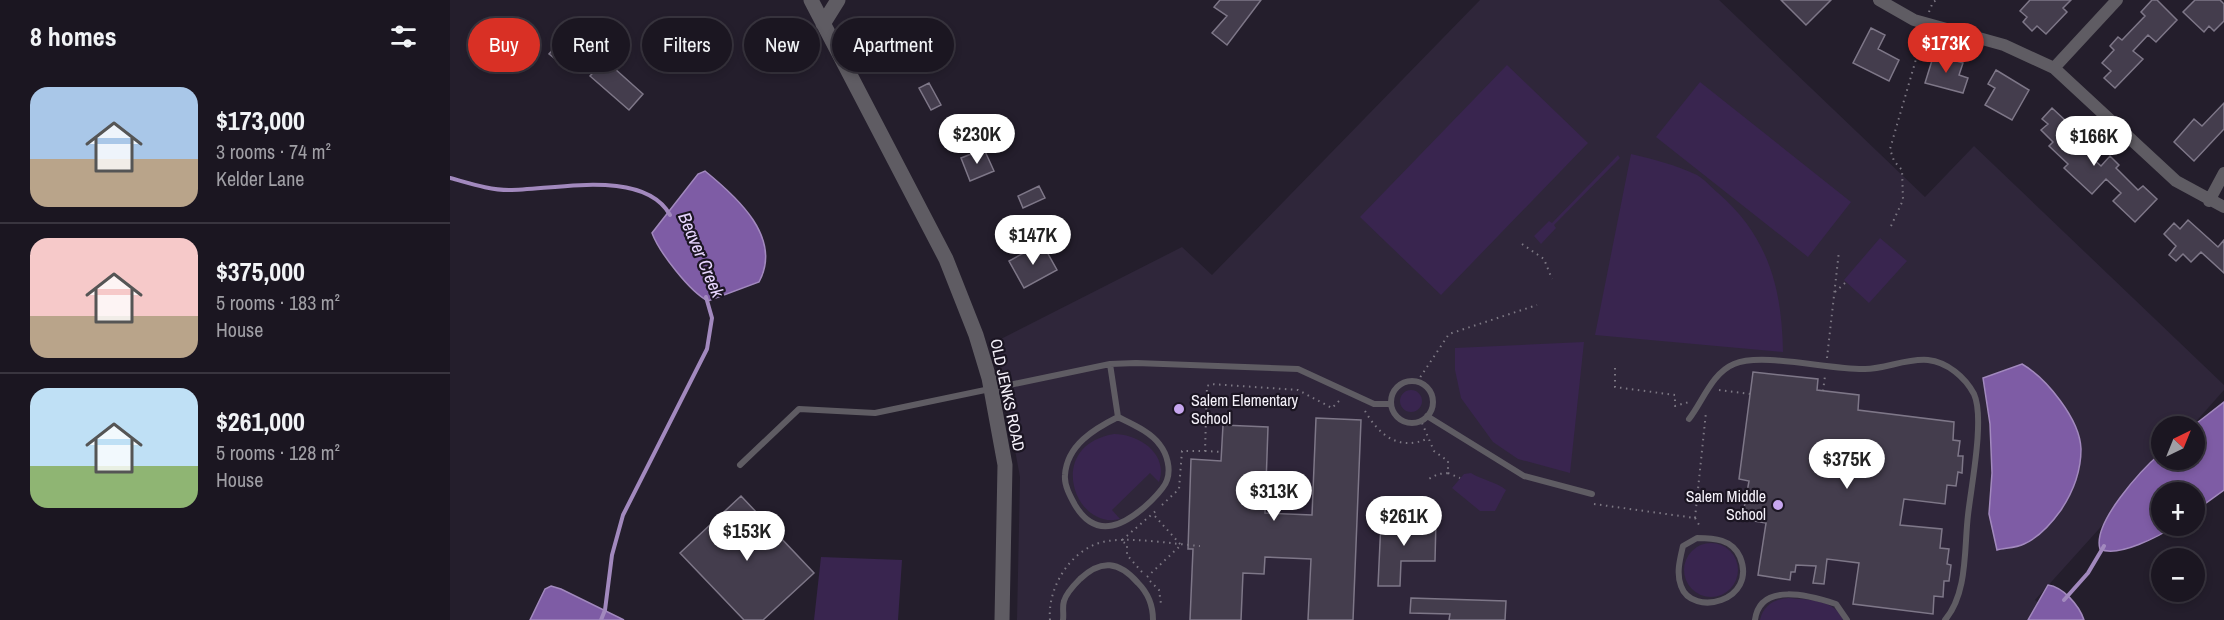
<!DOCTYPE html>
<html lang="en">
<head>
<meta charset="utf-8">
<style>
  :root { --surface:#1b1621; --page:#28232e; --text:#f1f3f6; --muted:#a09fa5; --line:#39353f; --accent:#d93025 }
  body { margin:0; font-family:"Archivo Narrow",sans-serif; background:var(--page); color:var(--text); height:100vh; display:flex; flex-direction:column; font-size:22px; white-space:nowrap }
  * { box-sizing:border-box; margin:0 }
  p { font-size:20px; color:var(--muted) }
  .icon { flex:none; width:33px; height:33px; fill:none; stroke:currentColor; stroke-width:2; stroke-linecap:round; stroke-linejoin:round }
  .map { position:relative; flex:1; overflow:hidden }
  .panel { display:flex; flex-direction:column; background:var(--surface); width:450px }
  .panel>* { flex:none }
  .hud { position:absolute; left:18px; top:18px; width:570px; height:54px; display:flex; gap:12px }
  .needle { width:39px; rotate:43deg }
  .controls { position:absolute; left:1701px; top:416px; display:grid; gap:12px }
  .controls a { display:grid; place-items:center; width:54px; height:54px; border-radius:50%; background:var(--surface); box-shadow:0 3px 9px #0003,0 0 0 2px var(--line); font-size:30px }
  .price { position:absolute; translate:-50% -51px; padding:0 14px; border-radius:21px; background:#fff; color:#222; font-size:20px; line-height:39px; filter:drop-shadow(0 2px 3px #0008) }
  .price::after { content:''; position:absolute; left:50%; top:36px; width:18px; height:14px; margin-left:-9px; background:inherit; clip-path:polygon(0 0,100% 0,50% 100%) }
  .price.on { background:var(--accent); color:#fff }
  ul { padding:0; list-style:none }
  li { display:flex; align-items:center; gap:18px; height:150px; padding:0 30px }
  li+li { border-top:2px solid var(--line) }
  li span { display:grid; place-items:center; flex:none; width:168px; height:120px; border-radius:18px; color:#555 }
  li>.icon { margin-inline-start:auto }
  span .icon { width:72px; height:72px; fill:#fffc; stroke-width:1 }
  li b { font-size:26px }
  h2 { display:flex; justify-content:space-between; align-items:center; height:72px; padding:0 30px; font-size:26px }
  .chip { padding:0 21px; border-radius:27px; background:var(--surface); box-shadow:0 3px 9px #0003,0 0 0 2px var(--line); font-size:21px; line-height:54px }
  .chip.on { background:var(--accent); color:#fff }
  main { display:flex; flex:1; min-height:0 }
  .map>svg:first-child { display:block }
</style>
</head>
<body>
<main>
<section class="panel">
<h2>8 homes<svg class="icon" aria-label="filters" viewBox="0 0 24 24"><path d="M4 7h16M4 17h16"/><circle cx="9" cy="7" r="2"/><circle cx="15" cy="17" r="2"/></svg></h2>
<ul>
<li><span style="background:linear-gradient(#a9c7e8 60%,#b9a48a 0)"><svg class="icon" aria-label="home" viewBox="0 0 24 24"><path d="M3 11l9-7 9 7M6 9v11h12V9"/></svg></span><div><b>$173,000</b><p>3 rooms · 74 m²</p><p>Kelder Lane</p></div></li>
<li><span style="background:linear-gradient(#f6c9c9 65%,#b9a48a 0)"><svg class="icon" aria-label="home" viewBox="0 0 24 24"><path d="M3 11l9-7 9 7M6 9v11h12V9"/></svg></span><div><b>$375,000</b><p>5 rooms · 183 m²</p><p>House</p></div></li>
<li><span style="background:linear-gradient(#bfe0f5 65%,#8fb573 0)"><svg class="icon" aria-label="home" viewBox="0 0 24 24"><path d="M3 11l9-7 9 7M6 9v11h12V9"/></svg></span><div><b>$261,000</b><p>5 rooms · 128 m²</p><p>House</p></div></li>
</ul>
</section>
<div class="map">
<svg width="1774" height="620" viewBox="0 0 1774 620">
  <rect width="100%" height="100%" fill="#241e2c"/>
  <path fill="#2f263a" d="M1030,0H1269L1475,197L1524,146L1774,385V390L1742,426H1712V459L1585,600L1603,618L1601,620H567L570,477L545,342L732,247L762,275Z"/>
  <path fill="#39254f" d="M1057,65L1138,143L991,295L910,217Z
    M1250,82L1401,202L1358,257L1206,137Z
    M1181,154C1203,159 1226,165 1247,175C1254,179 1261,187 1268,193C1318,236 1332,288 1333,352L1145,335Z
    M1168,155L1170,158L1104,225L1106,228L1091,244L1084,236L1099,221L1102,223Z
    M1430,238L1457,261L1419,303L1394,280Z
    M1134,342L1120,473L1068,459L1043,442L1011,398L1005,370V348Z
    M950 401a11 11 0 1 1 22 0a11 11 0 1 1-22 0Z
    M664,434C689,434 719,454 709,482L700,473L662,510L670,519C625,531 594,446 664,434Z
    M1021,473C1032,480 1047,482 1056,490L1045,511H1030L1002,488L1014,474Z
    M1234 570a27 27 0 1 1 54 0a27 27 0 1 1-54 0Z
    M371,557L452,560L448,620H364Z
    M1338,598C1358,600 1385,599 1393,620H1310C1313,606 1324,599 1338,598Z"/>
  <path fill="#7e5ca5" stroke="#a289be" stroke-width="1.5" d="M255,171C287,197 333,238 309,282L258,301C240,292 209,252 202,233L248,174Z
    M1572,364C1596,378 1630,419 1631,449C1631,471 1623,492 1611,510C1601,524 1590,537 1574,544C1566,548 1555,548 1547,550L1539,514L1542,473L1540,424L1533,378Z
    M1774,402V490L1745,511L1744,492H1712V525H1726C1710,536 1668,558 1650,549C1642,523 1692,469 1711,453L1712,459H1744L1743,426Z
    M1598,585C1613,587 1629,605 1634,620H1578Z
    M101,586L111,589L174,620H80L95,589Z"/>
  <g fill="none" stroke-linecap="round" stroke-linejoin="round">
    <path stroke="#a289be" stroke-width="4" d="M0,178C19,183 39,190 59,190C103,190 194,168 220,215
      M1614,600L1638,573L1654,546
      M151,620L155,610L162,555L173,515L257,349L262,318L256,297"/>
  </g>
  <path fill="#443d4d" stroke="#7e7788" stroke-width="1.5" d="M770,0H811L777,45L762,33L777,16L764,7Z
    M1331,0H1381L1356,25Z
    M1580,0H1621L1613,8L1617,12L1596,34L1587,26L1582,31L1573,22L1577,17L1570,11Z
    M1702,0H1707L1727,20L1706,42L1698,35L1683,51L1693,59L1665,88L1654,78L1661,71L1652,63L1664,50L1660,46L1668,37L1672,40L1695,16L1691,12Z
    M1745,0H1770L1774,4V21L1764,31L1759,26L1754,32L1733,12Z
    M1421,28L1435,35L1428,49L1449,60L1439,81L1403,63Z
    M108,44L121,54L113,65L99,54Z
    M1484,54L1513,63L1509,75L1518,78L1513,93L1475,83Z
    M155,60L193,94L179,110L140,76Z
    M1546,70L1579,90L1562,120L1535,105L1545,88L1538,84Z
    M479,83L491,105L481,110L469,88Z
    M1774,103V129L1744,161L1724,142L1744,119L1752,126Z
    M1602,108L1616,121L1620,117L1634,130L1623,141L1651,166L1660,156L1669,165L1666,168L1688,190L1693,186L1707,199L1685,222L1663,201L1671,193L1656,179L1642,194L1614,168L1618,164L1599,146L1603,142L1591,130L1598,124L1592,119Z
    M534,149L544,171L520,181L511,158Z
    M589,186L595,198L573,208L568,196Z
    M1738,220L1768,247L1774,240V273L1751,252L1741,262L1733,254L1726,261L1719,255L1726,246L1714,234L1724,223L1730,229Z
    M592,243L607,270L574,288L559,261Z
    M1303,372L1368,379L1367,390L1409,395L1408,410L1504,422L1503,440L1510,441L1508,456H1513L1512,473L1508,472L1506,486L1497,485L1495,504L1454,499L1450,525L1492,529L1490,548L1499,549L1497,564L1501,565L1499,581H1494L1493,597L1484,596L1483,614L1403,604L1409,563L1377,559L1374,584L1363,583L1366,566L1346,565L1345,572H1341L1340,580L1308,575L1316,523L1292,519L1299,481L1289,479Z
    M866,418L911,420L903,620H858L861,559L815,557L814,574L793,573L791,620H740L743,549H738L741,459L771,461L773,425L818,427L815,513L862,515Z
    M291,496L364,573L313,620H294L230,553Z
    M964,519H986L985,561H951L950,586H928L931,521L964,522Z
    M961,598L1056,601L1055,620H999L1000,614L960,613Z"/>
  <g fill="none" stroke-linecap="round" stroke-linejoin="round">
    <path stroke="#7d7884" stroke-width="2" stroke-dasharray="1.5 4.5" stroke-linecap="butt" d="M1479,12L1483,2L1487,0
      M1441,226L1453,200L1452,170L1444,161L1440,149L1473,35
      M1072,244L1094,259L1102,279
      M1385,292L1396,282
      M1377,358L1389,251
      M1165,368V387L1225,395V406L1239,402
      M967,382L999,334L1087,305
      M1269,390L1300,394
      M1373,391L1375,376
      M915,411C929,435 949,452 979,438
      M972,423L984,451L998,461V473L988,474L977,480
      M755,451L772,452
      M998,473L1010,478
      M1144,504L1245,518L1251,528
      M712,505L729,489L732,451H755L757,386L761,384L848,390L882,408L890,400
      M1245,518L1256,412
      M692,572L677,555V544L671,541L708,509
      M697,577L731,545L703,514
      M700,581L709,590L711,604
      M600,620C597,587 622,546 658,541C685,537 722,544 750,546"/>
    <path stroke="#5f5c63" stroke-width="6" d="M660,364L668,417
      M941 402a21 21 0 1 1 42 0a21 21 0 1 1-42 0Z
      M977,416L1074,476L1142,494
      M668,417C682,424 701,432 710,445C717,454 721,469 717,480C715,487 706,496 701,501C677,524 647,542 625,505C620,496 614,485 615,475C617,445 644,429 668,417Z
      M1239,419C1253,401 1262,373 1284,364C1312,352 1380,370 1415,369C1435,369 1457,358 1478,360C1497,362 1515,377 1524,394C1535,418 1521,487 1518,515C1514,548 1518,593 1495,620
      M290,465L349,409L425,413L660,364L686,363L848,369L924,404H941
      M1247,538C1264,538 1282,539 1290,557C1308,601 1242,618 1231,586C1226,573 1230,559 1233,546Z
      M613,620C614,614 612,607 614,601C616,594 625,584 630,579C651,559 669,561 688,583C698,593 703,605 703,620
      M1305,620C1310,581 1361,596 1386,604L1397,620"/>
    <path stroke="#5f5c63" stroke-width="12" d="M1429,0L1464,20L1554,45L1604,68L1726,181L1774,207
      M1604,68L1667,0
      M1759,201L1774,173"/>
    <path stroke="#5f5c63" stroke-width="15" d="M361,0L496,259L526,335L539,378L555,465L552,620
      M373,24L388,0"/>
  </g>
  <g fill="#c7a6ef" stroke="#1b1522" stroke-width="2">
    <circle cx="729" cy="409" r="6"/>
    <circle cx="1328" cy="505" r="6"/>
  </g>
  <g text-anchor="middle" stroke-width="4.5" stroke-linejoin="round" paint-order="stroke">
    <g font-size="16" fill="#f5f1fa" stroke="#1b1522">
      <text transform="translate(558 395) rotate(78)" y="6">OLD JENKS ROAD</text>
    </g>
    <g font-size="16" fill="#f5f1fa" stroke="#1b1522" text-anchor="start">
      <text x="741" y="406">Salem Elementary<tspan x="741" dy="18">School</tspan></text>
      <text x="1316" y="502" text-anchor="end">Salem Middle<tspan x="1316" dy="18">School</tspan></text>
    </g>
    <g font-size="18" font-style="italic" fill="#e8d6ff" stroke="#1b1522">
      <text transform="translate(251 255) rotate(67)" y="6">Beaver Creek</text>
    </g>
  </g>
</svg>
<div class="controls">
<a><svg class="needle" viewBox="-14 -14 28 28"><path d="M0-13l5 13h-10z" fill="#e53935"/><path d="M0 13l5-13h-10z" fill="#a09fa5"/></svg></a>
<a>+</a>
<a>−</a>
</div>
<b class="price on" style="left:1496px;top:74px">$173K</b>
<b class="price" style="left:527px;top:165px">$230K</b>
<b class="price" style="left:1644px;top:167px">$166K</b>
<b class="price" style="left:583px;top:266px">$147K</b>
<b class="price" style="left:1397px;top:490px">$375K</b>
<b class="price" style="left:824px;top:522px">$313K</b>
<b class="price" style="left:954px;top:547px">$261K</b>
<b class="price" style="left:297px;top:562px">$153K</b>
<div class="hud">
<a class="chip on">Buy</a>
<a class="chip">Rent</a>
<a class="chip">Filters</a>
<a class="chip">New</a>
<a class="chip">Apartment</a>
</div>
</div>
</main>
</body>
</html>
